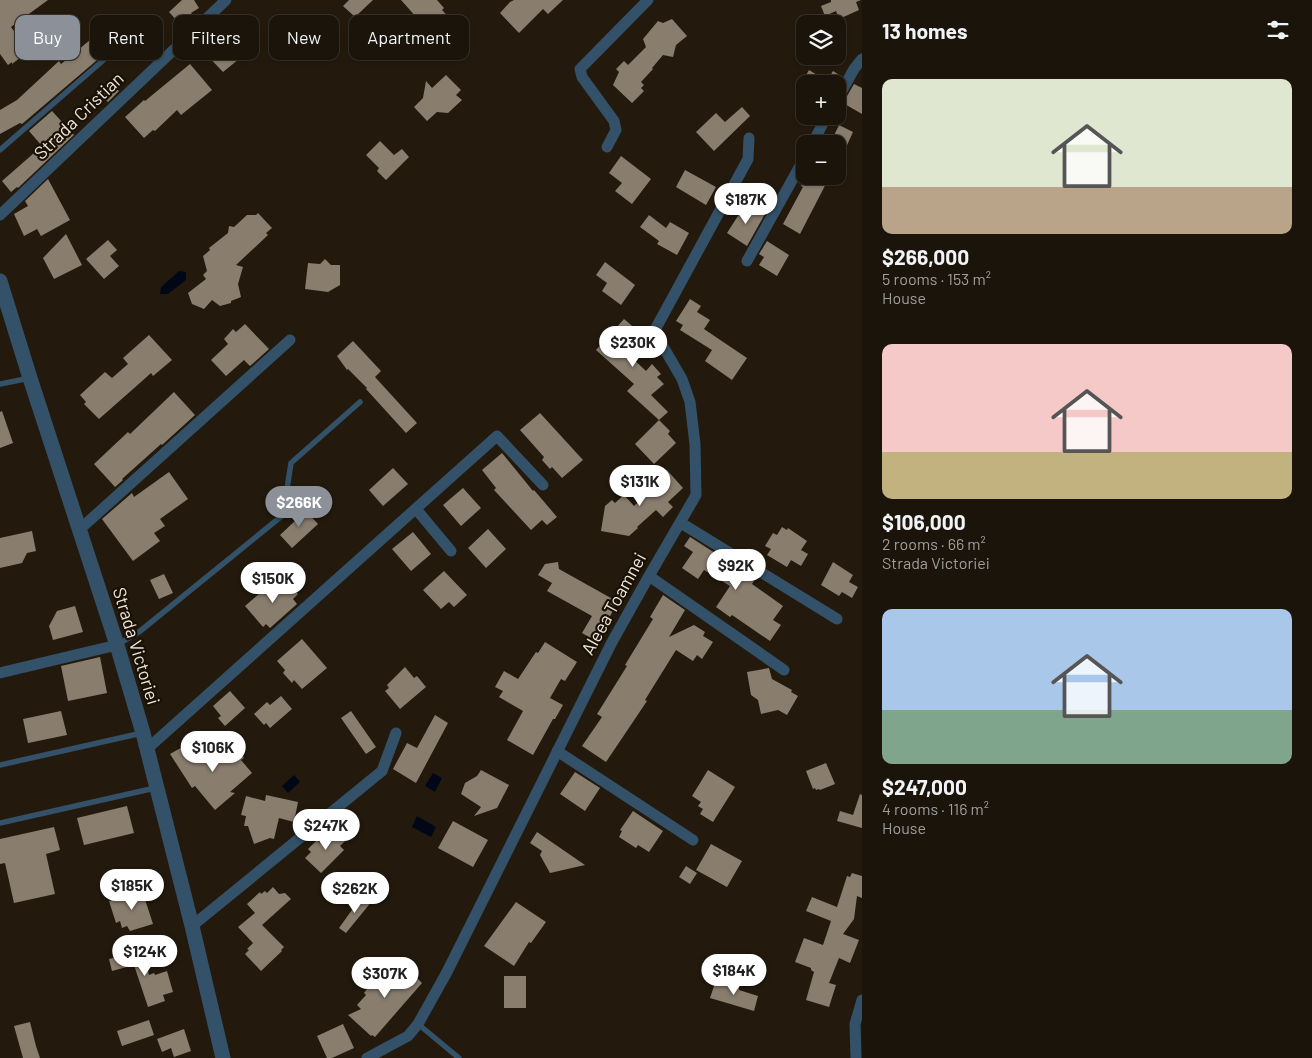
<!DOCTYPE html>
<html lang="en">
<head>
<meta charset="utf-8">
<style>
  :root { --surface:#1a140a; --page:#272118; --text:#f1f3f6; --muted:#9f9e9c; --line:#38332b; --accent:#8c9099 }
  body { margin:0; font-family:Barlow,sans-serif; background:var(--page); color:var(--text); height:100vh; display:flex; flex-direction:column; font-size:19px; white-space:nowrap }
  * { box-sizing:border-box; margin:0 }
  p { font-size:16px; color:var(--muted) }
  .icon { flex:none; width:28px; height:28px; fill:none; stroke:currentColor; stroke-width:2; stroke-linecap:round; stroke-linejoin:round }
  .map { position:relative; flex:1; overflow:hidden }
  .sheet { display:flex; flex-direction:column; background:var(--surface); width:450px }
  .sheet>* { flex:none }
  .banner { position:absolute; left:15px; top:15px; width:475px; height:45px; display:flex; gap:10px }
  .fabs { position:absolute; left:796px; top:15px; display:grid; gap:10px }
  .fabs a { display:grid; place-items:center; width:50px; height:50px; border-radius:10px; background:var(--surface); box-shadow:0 1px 4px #0004,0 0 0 1px var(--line); font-size:25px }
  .price { position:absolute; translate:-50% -42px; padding:0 11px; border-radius:18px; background:#fff; color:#222; font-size:16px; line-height:32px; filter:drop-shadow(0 1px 2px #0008) }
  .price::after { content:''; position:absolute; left:50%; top:30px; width:15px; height:11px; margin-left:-8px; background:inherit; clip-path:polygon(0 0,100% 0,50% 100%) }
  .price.current { background:var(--accent); color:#fff }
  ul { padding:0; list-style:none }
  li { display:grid; align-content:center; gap:10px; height:265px; padding:0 20px }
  li span { display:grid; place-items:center; height:155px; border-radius:10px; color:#555 }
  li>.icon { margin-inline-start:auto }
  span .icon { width:90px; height:90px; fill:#fffc; stroke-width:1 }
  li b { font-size:21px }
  h2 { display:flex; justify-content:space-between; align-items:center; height:60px; padding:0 20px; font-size:21px }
  .pill { padding:0 18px; border-radius:10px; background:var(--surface); box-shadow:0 1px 4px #0004,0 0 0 1px var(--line); font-size:18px; line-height:45px }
  .pill.current { background:var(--accent); color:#fff }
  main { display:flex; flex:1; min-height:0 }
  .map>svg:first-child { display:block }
</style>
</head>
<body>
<main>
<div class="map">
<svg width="862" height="1058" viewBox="0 0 862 1058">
  <rect width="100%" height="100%" fill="#231a0d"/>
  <path fill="#000818" d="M179,271L186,272V280L168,294H160L161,287Z
    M433,773L442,778L435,792L425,786Z
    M294,775L300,782L288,793L282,786Z
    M417,816L436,827L431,837L412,827Z"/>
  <path fill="#897d6e" d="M0,0H48L11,27L29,51L12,64V62L8,65L0,54Z
    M182,0H194L199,8L191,13L194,17L188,24L178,22L169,12Z
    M349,0H373L355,17L343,6Z
    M401,0H437L444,8L442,10L452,21L434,37Z
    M514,0H563L548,14L543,9L519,33L500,13L510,2Z
    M831,0H861L856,2L859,10L839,19L836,11L825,16L821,6L831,2Z
    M672,19L687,36L676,45L673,57L663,55L652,68L653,69L641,82L644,85L641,88L644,91L632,103L613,85L619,72L616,69L624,61L628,65L646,47L643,39L658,21L663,23Z
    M230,37L244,55L223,72L202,50L209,43L213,47Z
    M90,40L103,55L22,124L20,123L0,134V110L17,100L59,61L61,64Z
    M190,64L212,90L181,115L177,110L155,131L153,130L144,138L125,117L144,100L145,101Z
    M809,70L827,81L833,71L841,76L837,84H801Z
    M446,75L461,90L456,95L462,100L448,113L437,112L427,121L414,107L423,98L426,81L432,88Z
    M854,84L862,88V114L843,103Z
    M112,85L119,91L108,102L102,96Z
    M742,107L750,116L714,151L696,132L716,113L725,122Z
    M52,111L74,135L18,188L17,187L11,192L2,181L42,146L29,131Z
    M839,125L853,132L838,165V144H830Z
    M380,141L394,155L402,149L409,157L386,180L377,171L379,168L366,155Z
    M621,156L651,179L632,204L615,191L622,183L609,173Z
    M685,170L716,187L706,205L676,187Z
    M806,176H830L800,234L783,224L803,187L801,186Z
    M48,179L70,220L41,236L37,229L24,236L14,214L28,206L25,201Z
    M750,204L765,214L747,246L727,233L743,208L746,210Z
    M258,213L272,228L266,233L268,235L236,265L243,267L238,284L241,297L231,301V303L220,306L212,300L204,309L192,304L188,293L206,279L203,275L207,271L203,256L210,250L209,248L228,233L229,226L234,227L247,215H256Z
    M649,215L666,228L670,222L689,233L677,255L657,244L659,241L640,227Z
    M66,234L82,265L54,279L43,258Z
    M108,240L117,250L110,256L119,266L104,279L86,259Z
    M767,241L789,255L777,276L759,265L764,257L759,254Z
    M325,259L331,265H340V285L328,292L305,289L308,263L320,264Z
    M605,262L635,285L621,305L602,291L607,283L596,275Z
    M690,299L701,306L697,312L710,320L704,329L747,358L732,380L705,361L712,350L680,330L683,325L676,321Z
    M624,319L637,330L627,341L636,348L629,355L646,371L652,364L661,374L657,377L664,384L651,395L668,412L659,420L627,391L634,384L596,350Z
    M245,324L269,349L250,366L244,360L226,376L211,360L228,344L224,339L233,329L236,332Z
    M149,335L172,360L153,376L151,373L141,382L99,419L84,404L86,402L80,395L105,372L112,378L128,364L123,358Z
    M353,341L381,371L375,377L417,423L406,433L366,389L367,388L348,369L347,370L337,356Z
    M174,392L195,415L162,445L161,444L122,479L123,480L115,487L94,464L128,432L130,434Z
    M2,411L13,443L0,448V412Z
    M540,413L583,460L562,478L552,467L550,469L542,460L544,457L520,430Z
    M659,420L670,431L668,434L676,443L654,464L635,444Z
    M502,453L533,491L534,490L557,517L547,525L542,520L531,530L494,490L496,488L482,470Z
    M393,468L408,484L383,506L369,490Z
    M667,470L683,488L668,502L673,507L663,517L656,510L637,527L638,528L629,536L601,531L605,506L612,500L615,503L624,495L634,506L660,482L658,478Z
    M169,472L188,499L160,519L165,526L154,533L160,541L133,561L102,519L132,493L134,497Z
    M463,488L481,508L461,526L443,505Z
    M299,510L303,514L306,511L318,524L292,548L280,535L295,521L291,517Z
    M782,527L787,530L788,528L807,541L801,550L808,554L801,566L791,560L787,567L767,555L771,549L765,546L773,533L777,535Z
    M488,529L506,549L486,568L468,548Z
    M32,531L36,551L27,553L22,563L0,568V538Z
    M413,532L431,554L411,571L392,549Z
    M690,537L726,560L725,561L754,581L752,584L783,606L773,620L781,625L770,641L732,615L730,617L716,607L730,586L704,570L698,579L682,568L693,552L684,546Z
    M558,562L559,569L618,602L596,641L582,633L592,616L547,591L552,583L538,575L545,564Z
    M833,562L853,575L849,582L858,587L852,598L842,592L839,596L821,585Z
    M444,571L467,595L454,607L449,602L441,609L423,590Z
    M164,574L173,593L159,599L150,580Z
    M286,580L298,594L293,599L297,604L270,628L266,624L263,627L245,606L273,582L278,587Z
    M663,595L685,610L669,637L694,625L705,632L703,636L713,642L702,659L697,655L693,661L676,650L645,700L647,701L606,762L582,746L602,717L597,714L627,666L625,665L653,619L650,617Z
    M75,606L83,632L53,640L49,626L57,611Z
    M302,639L327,668L302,689L294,680L292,683L283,673L285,670L277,661Z
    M545,642L577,662L565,681L561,679L550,698L563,705L555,719H553L533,755L507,740L523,711L499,697L503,691L495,687L504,671L518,679L536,652L538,653Z
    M100,657L107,693L68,701L61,666Z
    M405,667L414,678L417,676L426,687L400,709L385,691L389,688L387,685Z
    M769,668L772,679L792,690L791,692L798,696L787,715L778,710L761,714L758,700L751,695L747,672Z
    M230,691L245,708L225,726L218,718L221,716L213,706Z
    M281,696L292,709L270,728L266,723L264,725L254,714L267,702L270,705Z
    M61,711L67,735L28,743L23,719Z
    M351,711L376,747L366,754L341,718Z
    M435,715L448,723L416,783L393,769L407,743L417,748Z
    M186,745L196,762L217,748L224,758L237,748L244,758L241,760L252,773L230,792L235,793L215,810L195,786L192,788L170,754Z
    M826,763L835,784L820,790L819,789L816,790L815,788L813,789L806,771Z
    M481,770L509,785L497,808L474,816L481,807L461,794L465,783L477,776Z
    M708,770L735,787L713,822L700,814L703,809L698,806L701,802L692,796Z
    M575,772L600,788L585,811L560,794Z
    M860,794L862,795V828L837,821L840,811L853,815Z
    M266,795L298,802L294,822L279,818L274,839L270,838L254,844L248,826H244L246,816L241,815L246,796L265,801Z
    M127,806L134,833L84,845L77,818Z
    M633,811L663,831L649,852L638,845L636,848L619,837L622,831L620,830Z
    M453,821L488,840L473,867L438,848Z
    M54,827L60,850L46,854L55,894L14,903L5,863L0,864V839Z
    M337,829L347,839L340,846L344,850L321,873L305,858L311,852L308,849L317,840L320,843L326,836L328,838Z
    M537,832L585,865L550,873L540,855L542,851L530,843Z
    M711,844L742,861L727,887L696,870Z
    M686,866L697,873L690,884L679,877Z
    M852,873L862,876V898L857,896L854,919L843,934L859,940L850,963L839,958L829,983L836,985L829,1007L806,1000L814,972L811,970V968L795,962L804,938L823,945L831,921L806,911L812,897L837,907L847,876L850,877Z
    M273,887L279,894L285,893L291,899L262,925L284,947L281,950L282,951L261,971L245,954L249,950L247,949L253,943L238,927L255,913L247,904L260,892L261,894L265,891L267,893Z
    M142,890L153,924L130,931L127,926L122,928L120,921L116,923L109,901Z
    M362,896L372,901L346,933L339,928Z
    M516,902L546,922L531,943L529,942L514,966L484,946Z
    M143,951L149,975L154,973L155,975L167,971L173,992L163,995L165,1001L148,1007L134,965L112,971L109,959Z
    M399,960L422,983L375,1037L372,1035L371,1036L348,1015L361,1009L357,1005L366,995L364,993L367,989L366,988L376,977L380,980Z
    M504,976H526V1008H504Z
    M715,983L739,987V990L758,996L754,1011L710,998Z
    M149,1020L154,1035L122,1046L117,1031Z
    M30,1022L36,1046L40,1058H23L14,1026Z
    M343,1024L354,1048L332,1058H327L317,1036Z
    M184,1029L191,1051L174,1057L171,1048L162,1052L157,1039Z"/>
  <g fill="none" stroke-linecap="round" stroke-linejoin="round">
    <path stroke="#335168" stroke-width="5.5" d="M0,150L145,24
      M0,384L30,378
      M117,645L139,632L283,515L291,463L360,402
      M0,765L142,733
      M0,823L155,788
      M418,1024L459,1058"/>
    <path stroke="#335168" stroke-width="11" d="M838,98L854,69L862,59
      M812,144L827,116
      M607,147L616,130L614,121L582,77L580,69L648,0
      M0,215L226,0
      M747,261L805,157
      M416,509L451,551
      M681,523L837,619
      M79,530L290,340
      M649,576L784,670
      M0,673L117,645
      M147,749L497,436L543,485
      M557,751L693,840
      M192,926L382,771L396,733
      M367,1058L408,1036L418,1024L447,972L612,642L649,576L696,495L695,444L690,402L682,379L657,336L656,328L748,159L749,138
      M856,1058L855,1024L862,1000"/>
    <path stroke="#335168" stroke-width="15" d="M0,281L30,378L117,645L143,733L192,926L223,1058"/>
  </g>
  <g text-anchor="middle" stroke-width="4.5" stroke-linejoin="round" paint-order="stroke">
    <g font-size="18" fill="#eee7df" stroke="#1a1105">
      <text transform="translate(79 116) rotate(-44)" y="6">Strada Cristian</text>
      <text transform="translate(614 604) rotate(-61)" y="6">Aleea Toamnei</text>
      <text transform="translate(136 646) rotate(73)" y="6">Strada Victoriei</text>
    </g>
  </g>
</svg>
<div class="fabs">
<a><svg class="icon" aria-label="layers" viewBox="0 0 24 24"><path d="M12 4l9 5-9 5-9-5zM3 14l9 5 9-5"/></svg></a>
<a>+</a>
<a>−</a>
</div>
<b class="price" style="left:746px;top:225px">$187K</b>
<b class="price" style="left:633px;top:368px">$230K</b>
<b class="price" style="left:640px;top:507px">$131K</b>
<b class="price current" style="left:299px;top:528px">$266K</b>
<b class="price" style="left:736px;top:591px">$92K</b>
<b class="price" style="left:273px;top:604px">$150K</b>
<b class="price" style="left:213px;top:773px">$106K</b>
<b class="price" style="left:326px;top:851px">$247K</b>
<b class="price" style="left:132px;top:911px">$185K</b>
<b class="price" style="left:355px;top:914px">$262K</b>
<b class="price" style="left:145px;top:977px">$124K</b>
<b class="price" style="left:734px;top:996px">$184K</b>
<b class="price" style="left:385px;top:999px">$307K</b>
<div class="banner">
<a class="pill current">Buy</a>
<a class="pill">Rent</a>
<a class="pill">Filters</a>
<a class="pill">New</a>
<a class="pill">Apartment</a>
</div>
</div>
<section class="sheet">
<h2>13 homes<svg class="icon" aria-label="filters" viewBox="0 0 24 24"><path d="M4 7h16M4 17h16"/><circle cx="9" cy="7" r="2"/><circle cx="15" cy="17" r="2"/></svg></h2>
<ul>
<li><span style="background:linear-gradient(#dfe7d0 70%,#b9a48a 0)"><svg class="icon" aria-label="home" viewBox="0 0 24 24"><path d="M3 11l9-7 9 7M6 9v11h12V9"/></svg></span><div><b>$266,000</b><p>5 rooms · 153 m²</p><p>House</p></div></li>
<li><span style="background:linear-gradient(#f6c9c9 70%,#c2b280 0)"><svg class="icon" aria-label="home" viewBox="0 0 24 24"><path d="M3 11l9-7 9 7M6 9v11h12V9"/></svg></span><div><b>$106,000</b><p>2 rooms · 66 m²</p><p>Strada Victoriei</p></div></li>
<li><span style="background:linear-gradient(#a9c7e8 65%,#7fa58c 0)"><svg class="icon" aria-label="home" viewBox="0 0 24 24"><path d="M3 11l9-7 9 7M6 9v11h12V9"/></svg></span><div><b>$247,000</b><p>4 rooms · 116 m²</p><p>House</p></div></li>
</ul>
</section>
</main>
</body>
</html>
